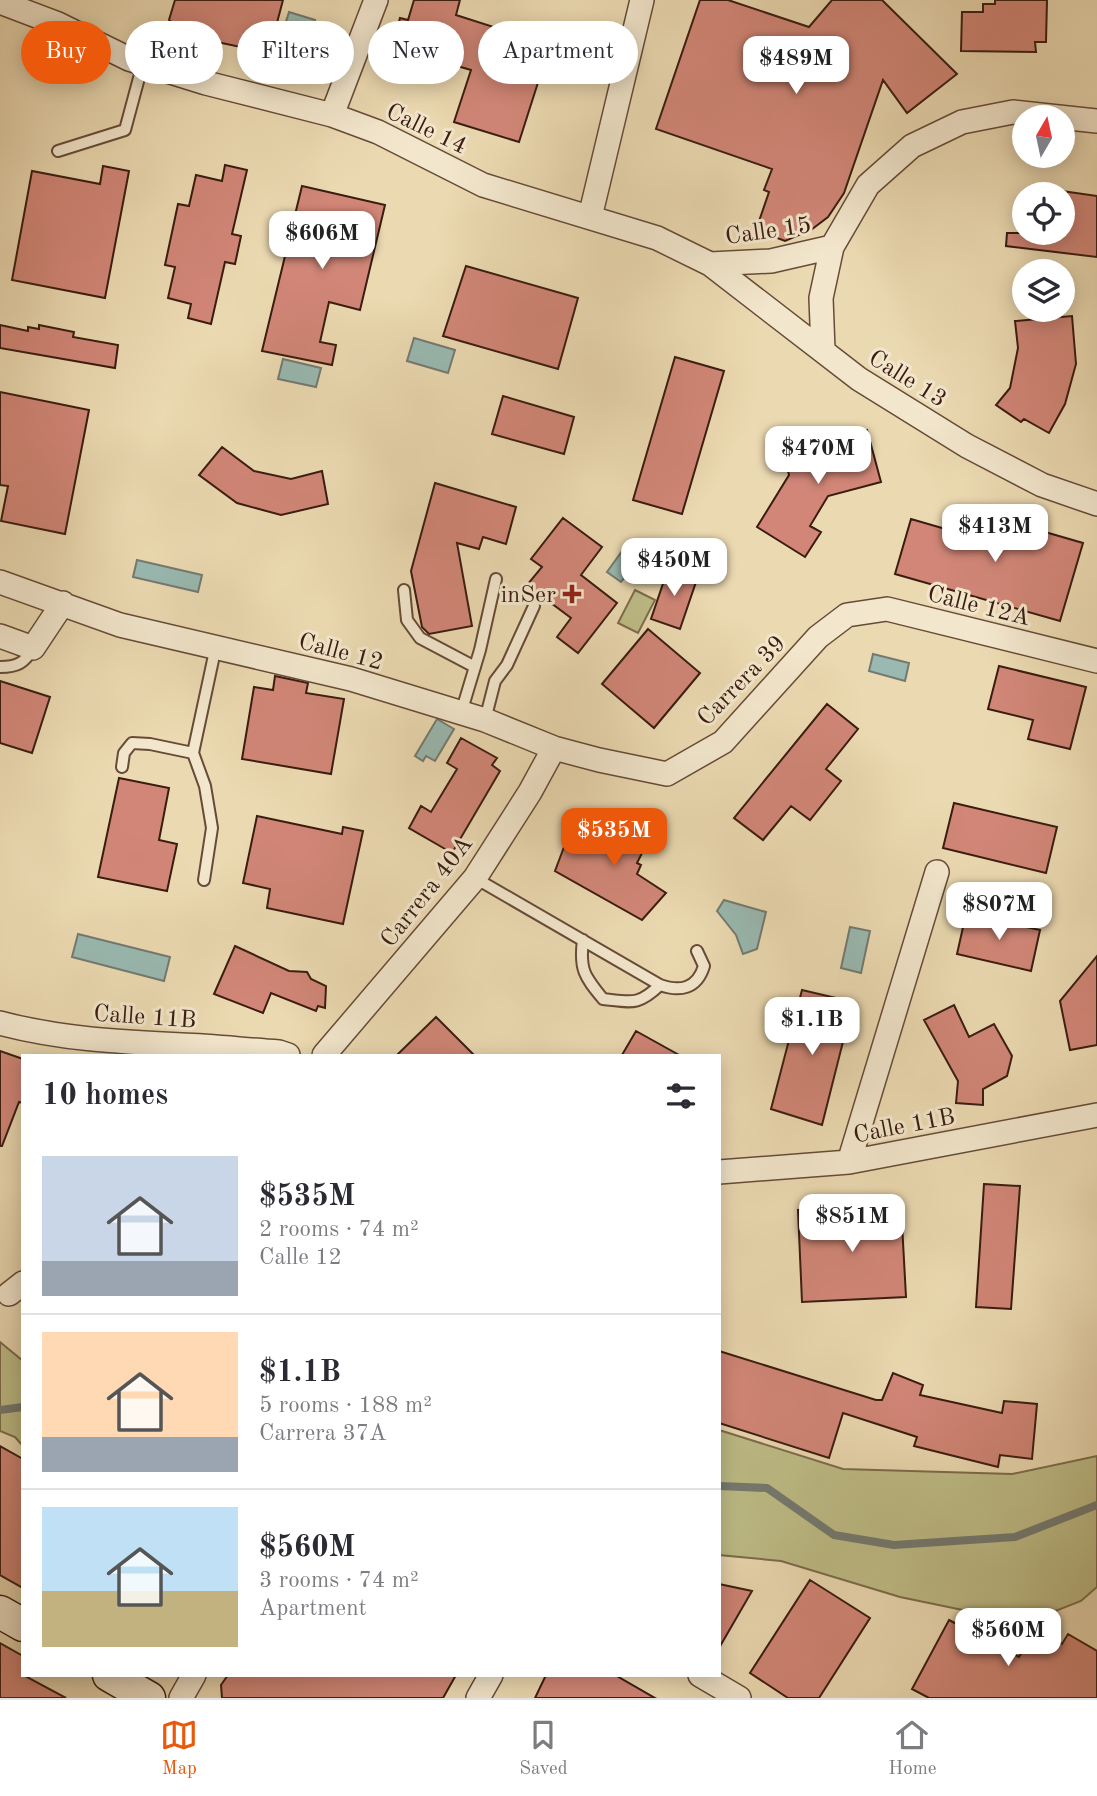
<!DOCTYPE html>
<html lang="en">
<head>
<meta charset="utf-8">
<style>
  :root { --surface:#fff; --page:#f7f7f7; --text:#2b2b33; --muted:#7c7c81; --line:#e1e1e2; --accent:#ea580c }
  body { margin:0; font-family:"Old Standard TT",serif; background:var(--page); color:var(--text); height:100vh; display:flex; flex-direction:column; font-size:26px; white-space:nowrap }
  * { box-sizing:border-box; margin:0 }
  p { font-size:23px; color:var(--muted) }
  .icon { flex:none; width:38px; height:38px; fill:none; stroke:currentColor; stroke-width:2; stroke-linecap:round; stroke-linejoin:round }
  .map { position:relative; flex:1; overflow:hidden }
  .drawer { position:absolute; left:21px; top:1054px; width:700px; height:623px; display:flex; flex-direction:column; background:var(--surface); border-radius:0px; box-shadow:0 4px 18px #0003 }
  .drawer>* { flex:none }
  .hud { position:absolute; left:21px; top:21px; width:700px; height:63px; display:flex; gap:14px }
  .needle { width:46px; rotate:9deg }
  .tools { position:absolute; left:1012px; top:105px; display:grid; gap:14px }
  .tools a { display:grid; place-items:center; width:63px; height:63px; border-radius:50%; background:var(--surface); box-shadow:0 4px 18px #0003; font-size:35px }
  .price { position:absolute; translate:-50% -60px; padding:0 16px; border-radius:14px; background:#fff; color:#222; font-size:23px; line-height:46px; filter:drop-shadow(0 2px 4px #0008) }
  .price::after { content:''; position:absolute; left:50%; top:42px; width:21px; height:16px; margin-left:-10px; background:inherit; clip-path:polygon(0 0,100% 0,50% 100%) }
  .price.active { background:var(--accent); color:#fff }
  ul { padding:0; list-style:none }
  li { display:flex; align-items:center; gap:21px; height:175px; padding:0 21px }
  li+li { border-top:2px solid var(--line) }
  li span { display:grid; place-items:center; flex:none; width:196px; height:140px; border-radius:0px; color:#555 }
  li>.icon { margin-inline-start:auto }
  span .icon { width:84px; height:84px; fill:#fffc; stroke-width:1 }
  li b { font-size:30px }
  h2 { display:flex; justify-content:space-between; align-items:center; height:84px; padding:0 21px; font-size:30px }
  .pill { padding:0 24px; border-radius:32px; background:var(--surface); box-shadow:0 4px 18px #0003; font-size:24px; line-height:63px }
  .pill.active { background:var(--accent); color:#fff }
  .dock { display:flex; justify-content:space-around; align-items:center; height:98px; border-top:2px solid var(--line); background:var(--surface); font-size:19px; color:var(--muted) }
  .dock a { display:grid; justify-items:center; gap:4px }
  .dock .active { color:var(--accent) }
  .map>svg:first-child { display:block }
</style>
</head>
<body>
<div class="map">
<svg width="1097" height="1698" viewBox="0 0 1097 1698">
  <rect width="100%" height="100%" fill="#ebd9b1"/>
  <filter id="stains"><feTurbulence type="fractalNoise" baseFrequency=".00286" numOctaves="4"/><feColorMatrix values="0 0 0 0 .2 0 0 0 0 .09 0 0 0 0 .02 0 0 0 .5 -.17"/></filter>
  <radialGradient id="worn" r=".72"><stop offset=".6" stop-color="#630" stop-opacity="0"/><stop offset="1" stop-color="#630" stop-opacity=".3"/></radialGradient>
  <path fill="#bebd87" stroke="#7c6c4c" stroke-width="2" d="M635,590L655,600L638,633L618,623Z
    M0,1342L23,1361V1446L15,1437L0,1431Z
    M719,1430L843,1469L1012,1474L1097,1456V1587L1081,1601L1025,1623L900,1597L781,1561L719,1555Z"/>
  <path fill="#99b9b1" stroke="#737a71" stroke-width="2" d="M289,12L315,20L304,55L278,47Z
    M414,338L455,350L448,373L407,361Z
    M283,359L321,368L316,387L278,379Z
    M625,547L640,559L621,582L607,572Z
    M137,560L202,575L198,592L133,577Z
    M873,654L909,663L905,681L869,671Z
    M437,719L454,729L435,761L426,756L423,761L415,756Z
    M724,900L766,912L757,949L743,954L736,935L717,911Z
    M850,927L870,931L861,973L841,968Z
    M78,934L170,957L164,981L72,957Z"/>
  <g fill="none" stroke-linecap="round" stroke-linejoin="round">
    <path stroke="#737a71" stroke-width="8" d="M0,1410L23,1407
      M719,1486L767,1488L834,1535L894,1545L1015,1537L1097,1505"/>
  </g>
  <path fill="#d18677" stroke="#3a1c10" stroke-width="2" d="M175,0H283L269,53L198,38L199,34L180,29L169,20Z
    M414,0H460L456,15L550,45L519,142L454,122L471,70L405,51L407,45L394,41L400,18L408,20Z
    M700,0H728L809,27L832,0H882L957,74L907,113L883,80L844,193L828,217L811,230L785,241L756,230L769,192L764,190L772,169L656,129Z
    M995,0H1047L1046,42H1035L1036,52L961,51L962,12H983V4H995Z
    M225,165L247,170L232,234L241,236L235,264L225,262L211,324L188,318L191,304L168,298L175,267L165,265L178,204L189,206L196,175L222,181Z
    M103,166L129,171L105,298L12,280L32,171L100,184Z
    M302,186L385,205L360,310L329,302L320,342L336,345L332,365L262,351Z
    M1062,191L1097,196V257L1006,246L1007,233H1062Z
    M466,266L578,298L558,369L443,336Z
    M1072,316L1076,364L1065,404L1049,433L1024,419L1021,422L996,405L1010,388L1018,348L1015,321Z
    M0,325L28,331V327L39,329V325L74,332L73,337L118,345L115,368L0,348Z
    M675,357L724,371L682,514L633,500Z
    M0,392L89,410L65,534L1,521L8,486L0,485Z
    M503,396L574,417L564,454L492,434Z
    M867,430L881,482L828,496L810,526L821,532L805,557L757,527L789,475L783,452Z
    M222,447L254,471L291,479L322,471L328,504L281,515L237,503L199,475Z
    M435,483L516,507L506,544L483,537L479,549L457,543L472,626L429,634L422,627L411,571Z
    M986,515L1083,543L1060,621L895,574L911,519L980,539Z
    M563,518L602,547L581,575L617,603L578,653L557,637L571,618L527,585L542,567L531,559Z
    M669,566L698,576L680,629L651,619Z
    M648,629L700,673L654,728L602,684Z
    M999,666L1086,687L1070,749L1028,739L1033,720L988,709Z
    M275,676L308,683L306,693L344,699L331,774L242,759L254,687L273,690Z
    M0,681L50,697L32,753L0,743Z
    M827,704L858,729L826,769L841,781L810,820L791,806L763,840L734,818Z
    M461,738L497,758L492,765L500,771L452,853L409,828L421,806L431,812L457,769L447,763Z
    M119,778L169,788L159,840L177,844L167,891L98,877Z
    M954,803L1057,827L1046,873L943,848Z
    M627,810L648,820L639,842L646,845L637,863L641,865L637,874L666,893L642,920L555,871L567,839L595,851L603,835L611,840Z
    M257,816L342,834L343,827L363,831L343,924L267,908L270,889L243,883Z
    M966,914L1040,930L1031,971L957,954Z
    M235,946L289,971L307,972L311,979L326,986L325,1008L318,1006L316,1011L271,993L263,1013L214,994Z
    M1097,956V1045L1070,1050L1060,1001Z
    M802,990L853,1002L822,1125L771,1109Z
    M954,1005L969,1037L994,1024L1012,1056L1007,1076L983,1089V1105L956,1103L958,1081L924,1020Z
    M436,1017L474,1055H397Z
    M636,1031L679,1055H622Z
    M0,1051L23,1059V1103L19,1102L2,1146H0Z
    M984,1184L1020,1186L1011,1309L976,1307Z
    M901,1205L906,1297L802,1302L798,1210Z
    M719,1351L876,1400H882L893,1373L923,1385L920,1395L1002,1413L1004,1401L1037,1404L1032,1459L1000,1455L998,1467L914,1446L917,1437L843,1413L829,1458L719,1423Z
    M0,1446L23,1459V1588L0,1575Z
    M810,1580L870,1618L819,1698H788L750,1673Z
    M719,1584L752,1591L719,1648Z
    M949,1620L1019,1657L1035,1629L1062,1644L1068,1634L1097,1651V1698H929L912,1689Z
    M0,1643L23,1656V1675L66,1698H0Z
    M228,1675H456L443,1698H222L221,1685Z
    M546,1675H615L655,1698H535Z"/>
  <g fill="none" stroke-linecap="round" stroke-linejoin="round">
    <g stroke="#664b38" stroke-width="14">
      <path id="lane" d="M58,151L125,130L143,63
        M404,590L407,620L420,638L475,667
        M0,667C17,667 25,663 33,648
        M461,713L480,650L496,579
        M485,720L495,681L507,665L534,606
        M122,767L124,753L132,743L150,744L193,753
        M475,878L660,985C680,992 697,989 704,966L697,951
        M204,880L212,828L205,786L193,753L216,646
        M583,940C579,970 585,977 603,999C632,1002 638,1006 660,985"/>
    </g>
    <g stroke="#664b38" stroke-width="26">
      <path id="street" d="M0,2L58,24L129,59L206,83L332,115L378,132L483,185L657,238L710,264L859,379L967,446L1042,485L1097,504
        M332,115L376,0
        M590,217L642,0
        M710,264L771,261L832,247
        M823,350L821,298L832,247L868,185L912,146L962,122L1013,112L1097,121
        M0,582L120,625L351,679L485,720L554,748L599,760L667,774L723,742L818,637L847,615L887,609L1097,661
        M0,636L33,648L63,603
        M0,1023C60,1039 120,1042 182,1045C214,1046 246,1050 279,1052L288,1055
        M324,1055L475,878L530,792L554,748
        M849,1162L937,872
        M719,1172L849,1162L1097,1115
        M9,1294L23,1283
        M700,1675L739,1698
        M181,1698L194,1675
        M478,1698L491,1675"/>
    </g>
    <g stroke="#3a1c10" stroke-width="35">
      <path id="secondary" d="M0,1612L23,1625
        M109,1675L149,1698"/>
    </g>
    <use href="#lane" stroke="#f2e6cc" stroke-width="10"/>
    <use href="#street" stroke="#f2e6cc" stroke-width="23"/>
    <use href="#secondary" stroke="#f2e6cc" stroke-width="32"/>
  </g>
  <path fill="#8f2418" stroke="#f2e6cc" stroke-width="2.5" d="M568.5 583.5h7v7h7v7h-7v7h-7v-7h-7v-7h7z"/>
  <g text-anchor="middle" stroke-width="6" stroke-linejoin="round" paint-order="stroke">
    <g font-size="24" fill="#3a1c10" stroke="#f2e6cc">
      <text transform="translate(427 128) rotate(26)" y="8">Calle 14</text>
      <text transform="translate(768 230) rotate(-8)" y="8">Calle 15</text>
      <text transform="translate(908 378) rotate(32)" y="8">Calle 13</text>
      <text transform="translate(979 605) rotate(14)" y="8">Calle 12A</text>
      <text transform="translate(341 651) rotate(15)" y="8">Calle 12</text>
      <text transform="translate(741 680) rotate(-46)" y="8">Carrera 39</text>
      <text transform="translate(426 891) rotate(-52)" y="8">Carrera 40A</text>
      <text transform="translate(145 1016) rotate(4)" y="8">Calle 11B</text>
      <text transform="translate(904 1125) rotate(-11)" y="8">Calle 11B</text>
    </g>
    <g font-size="24" fill="#3a1c10" stroke="#f2e6cc" text-anchor="end">
      <text x="556" y="602">inSer</text>
    </g>
  </g>
  <rect width="100%" height="100%" filter="url(#stains)"/>
  <rect width="100%" height="100%" fill="url(#worn)"/>
</svg>
<div class="tools">
<a><svg class="needle" viewBox="-14 -14 28 28"><path d="M0-13l5 13h-10z" fill="#e53935"/><path d="M0 13l5-13h-10z" fill="#7c7c81"/></svg></a>
<a><svg class="icon" aria-label="locate" viewBox="0 0 24 24"><circle cx="12" cy="12" r="6"/><path d="M12 2v4M12 18v4M2 12h4M18 12h4"/></svg></a>
<a><svg class="icon" aria-label="layers" viewBox="0 0 24 24"><path d="M12 4l9 5-9 5-9-5zM3 14l9 5 9-5"/></svg></a>
</div>
<b class="price" style="left:796px;top:96px">$489M</b>
<b class="price" style="left:322px;top:271px">$606M</b>
<b class="price" style="left:818px;top:486px">$470M</b>
<b class="price" style="left:995px;top:564px">$413M</b>
<b class="price" style="left:674px;top:598px">$450M</b>
<b class="price active" style="left:614px;top:868px">$535M</b>
<b class="price" style="left:999px;top:942px">$807M</b>
<b class="price" style="left:812px;top:1057px">$1.1B</b>
<b class="price" style="left:852px;top:1254px">$851M</b>
<b class="price" style="left:1008px;top:1668px">$560M</b>
<div class="hud">
<a class="pill active">Buy</a>
<a class="pill">Rent</a>
<a class="pill">Filters</a>
<a class="pill">New</a>
<a class="pill">Apartment</a>
</div>
<section class="drawer">
<h2>10 homes<svg class="icon" aria-label="filters" viewBox="0 0 24 24"><path d="M4 7h16M4 17h16"/><circle cx="9" cy="7" r="2"/><circle cx="15" cy="17" r="2"/></svg></h2>
<ul>
<li><span style="background:linear-gradient(#c9d6e8 75%,#9aa5b1 0)"><svg class="icon" aria-label="home" viewBox="0 0 24 24"><path d="M3 11l9-7 9 7M6 9v11h12V9"/></svg></span><div><b>$535M</b><p>2 rooms · 74 m²</p><p>Calle 12</p></div></li>
<li><span style="background:linear-gradient(#ffd9b3 75%,#9aa5b1 0)"><svg class="icon" aria-label="home" viewBox="0 0 24 24"><path d="M3 11l9-7 9 7M6 9v11h12V9"/></svg></span><div><b>$1.1B</b><p>5 rooms · 188 m²</p><p>Carrera 37A</p></div></li>
<li><span style="background:linear-gradient(#bfe0f5 60%,#c2b280 0)"><svg class="icon" aria-label="home" viewBox="0 0 24 24"><path d="M3 11l9-7 9 7M6 9v11h12V9"/></svg></span><div><b>$560M</b><p>3 rooms · 74 m²</p><p>Apartment</p></div></li>
</ul>
</section>
</div>
<nav class="dock">
<a class="active"><svg class="icon" aria-label="map" viewBox="0 0 24 24"><path d="M3 6l6-2 6 2 6-2v14l-6 2-6-2-6 2zM9 4v14M15 6v14"/></svg>Map</a>
<a><svg class="icon" aria-label="saved" viewBox="0 0 24 24"><path d="M7 4h10v16l-5-4-5 4z"/></svg>Saved</a>
<a><svg class="icon" aria-label="home" viewBox="0 0 24 24"><path d="M3 11l9-7 9 7M6 9v11h12V9"/></svg>Home</a>
</nav>
</body>
</html>
